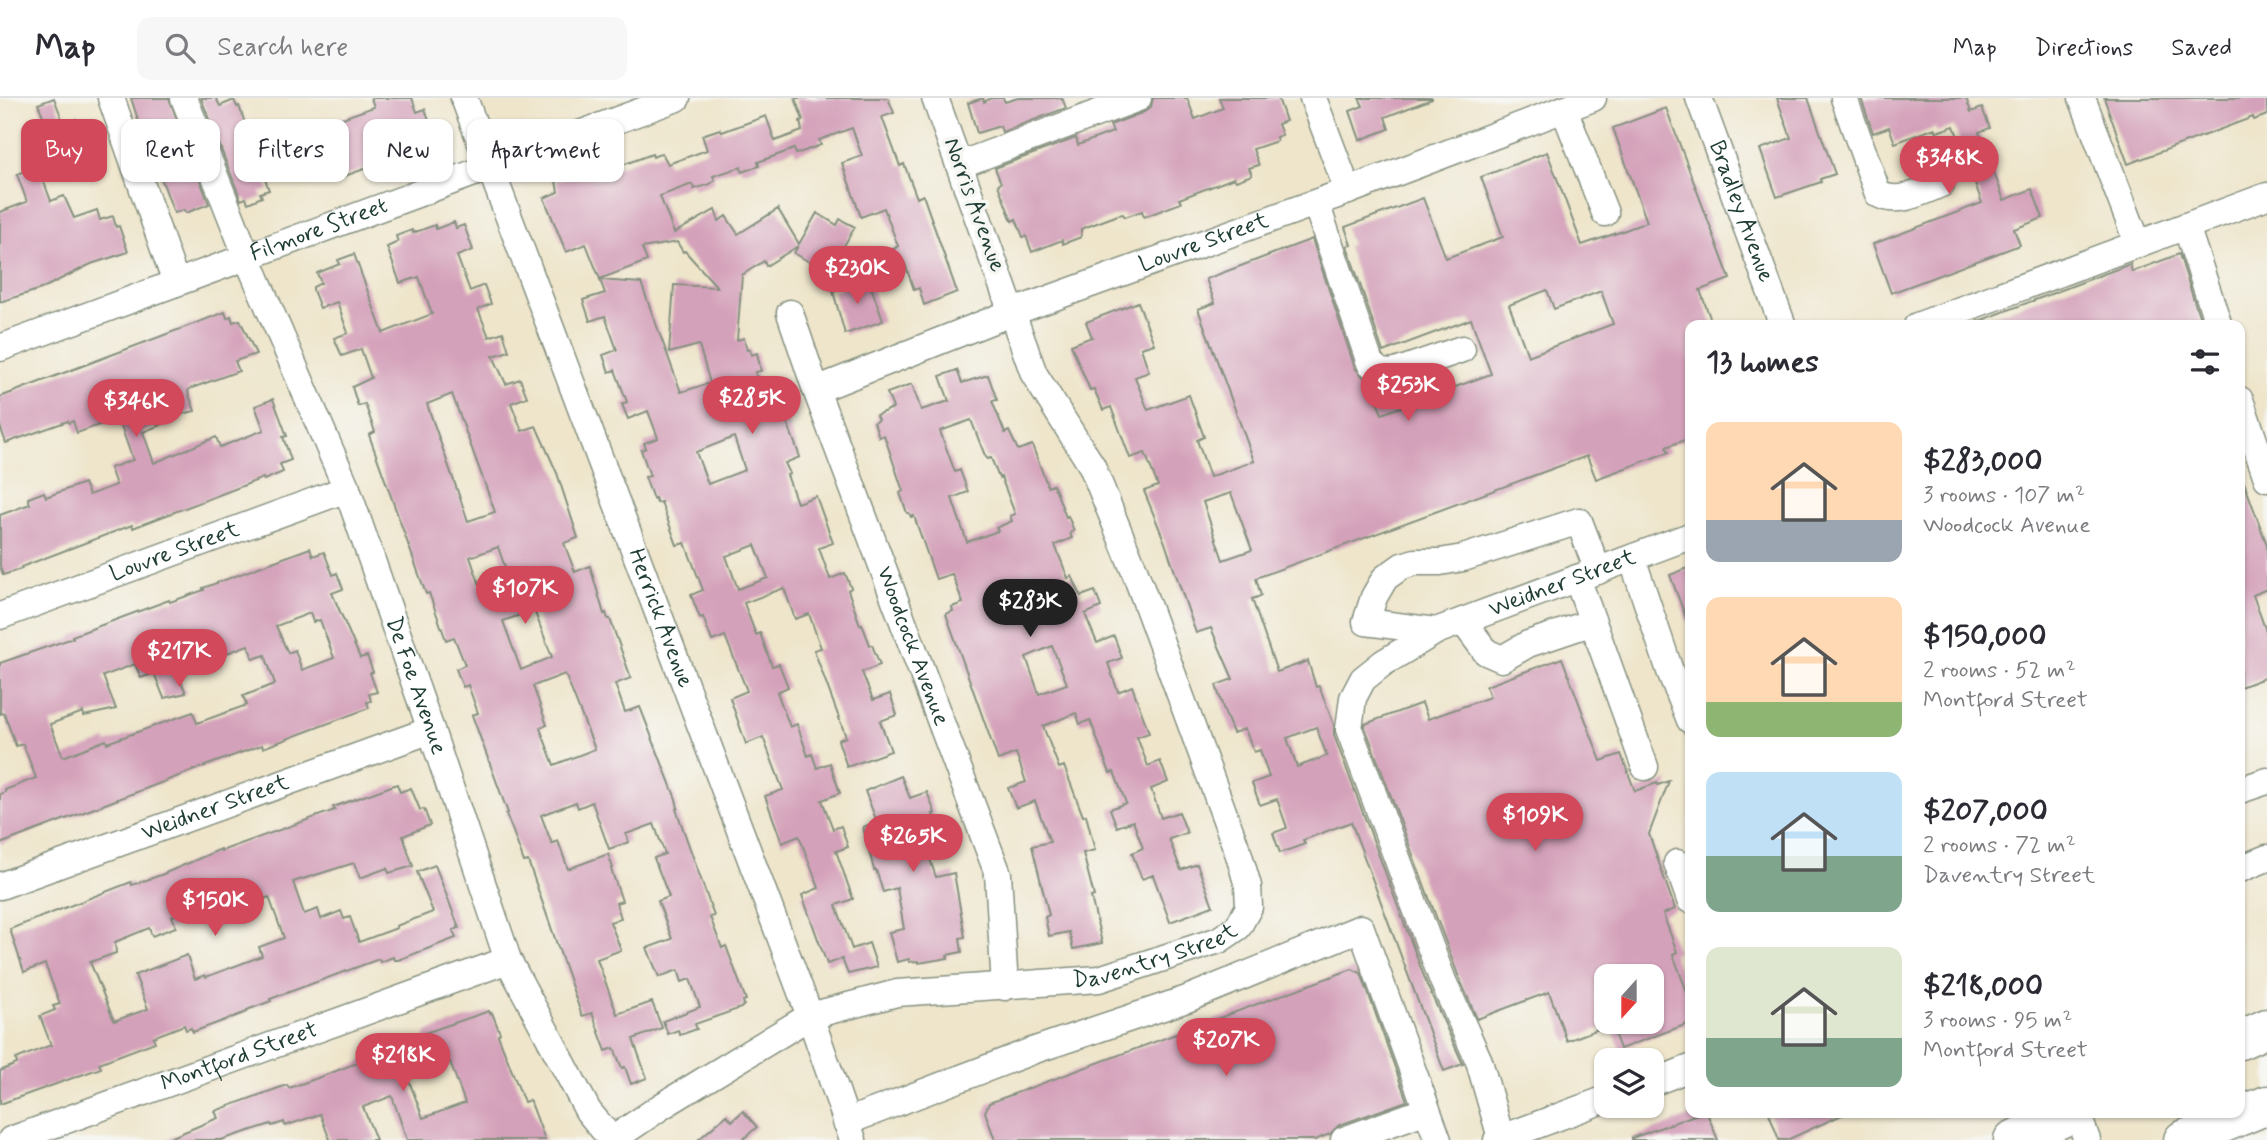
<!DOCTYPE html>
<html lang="en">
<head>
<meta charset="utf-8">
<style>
  body { margin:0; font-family:Mynerve,sans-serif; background:#f7f7f7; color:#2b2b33; height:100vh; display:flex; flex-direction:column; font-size:26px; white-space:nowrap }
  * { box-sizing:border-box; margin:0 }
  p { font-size:23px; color:#7c7c81 }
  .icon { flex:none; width:38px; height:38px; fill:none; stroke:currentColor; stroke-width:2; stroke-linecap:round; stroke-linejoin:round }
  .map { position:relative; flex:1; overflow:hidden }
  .panel { position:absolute; left:1685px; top:222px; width:560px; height:798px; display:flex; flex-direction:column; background:#fff; border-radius:14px; box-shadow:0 2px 5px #0004 }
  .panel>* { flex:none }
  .guide { position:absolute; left:21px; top:21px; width:665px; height:63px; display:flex; gap:14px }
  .needle { width:46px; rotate:201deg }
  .fabs { position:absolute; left:1594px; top:866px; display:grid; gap:14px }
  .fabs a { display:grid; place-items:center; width:70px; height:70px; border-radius:14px; background:#fff; box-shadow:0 2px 5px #0004; font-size:35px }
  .price { position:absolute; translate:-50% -60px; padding:0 16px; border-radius:24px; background:#d1495b; color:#fff; font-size:23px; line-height:46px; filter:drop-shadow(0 2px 4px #0008) }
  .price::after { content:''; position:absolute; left:50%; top:42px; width:21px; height:16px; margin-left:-10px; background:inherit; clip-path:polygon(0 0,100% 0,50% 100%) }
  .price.active { background:#222; color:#fff }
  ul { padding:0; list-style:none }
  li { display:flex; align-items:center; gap:21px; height:175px; padding:0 21px }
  li span { display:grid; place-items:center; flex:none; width:196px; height:140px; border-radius:14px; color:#555 }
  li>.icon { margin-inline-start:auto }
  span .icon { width:84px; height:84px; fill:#fffc; stroke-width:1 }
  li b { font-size:30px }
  h2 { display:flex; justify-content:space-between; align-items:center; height:84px; padding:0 21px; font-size:30px }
  .pill { padding:0 24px; border-radius:14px; background:#fff; box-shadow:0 2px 5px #0004; font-size:24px; line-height:63px }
  .pill.active { background:#d1495b; color:#fff }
  header { display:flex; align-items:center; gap:42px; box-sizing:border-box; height:98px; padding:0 35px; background:#fff; border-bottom:2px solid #e1e1e2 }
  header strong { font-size:33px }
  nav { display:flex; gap:38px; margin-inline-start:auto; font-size:24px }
  .search { width:490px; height:63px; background:#f7f7f7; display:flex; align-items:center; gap:18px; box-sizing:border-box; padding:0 24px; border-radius:14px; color:#7c7c81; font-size:26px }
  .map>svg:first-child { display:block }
  .building { fill:#d4a1ba; fill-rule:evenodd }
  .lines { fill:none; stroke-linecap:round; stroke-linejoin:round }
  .minor-casing { stroke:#869180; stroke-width:29 }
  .highway-casing { stroke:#869180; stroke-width:41 }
  .minor { stroke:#fff; stroke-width:26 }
  .highway { stroke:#fff; stroke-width:38 }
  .labels { text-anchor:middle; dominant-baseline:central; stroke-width:7; stroke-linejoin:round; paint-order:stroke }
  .street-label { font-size:23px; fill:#1f3d34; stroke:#f6f6f2 }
</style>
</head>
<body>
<header>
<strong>Map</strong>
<div class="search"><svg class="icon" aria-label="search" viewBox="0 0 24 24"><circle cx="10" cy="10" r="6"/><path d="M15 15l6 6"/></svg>Search here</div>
<nav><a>Map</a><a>Directions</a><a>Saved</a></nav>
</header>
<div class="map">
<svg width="2267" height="1042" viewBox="0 0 2267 1042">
  <rect width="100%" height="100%" fill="#f6f6f2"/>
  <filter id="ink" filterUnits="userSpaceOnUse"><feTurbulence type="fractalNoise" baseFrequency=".0143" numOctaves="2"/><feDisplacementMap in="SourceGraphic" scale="14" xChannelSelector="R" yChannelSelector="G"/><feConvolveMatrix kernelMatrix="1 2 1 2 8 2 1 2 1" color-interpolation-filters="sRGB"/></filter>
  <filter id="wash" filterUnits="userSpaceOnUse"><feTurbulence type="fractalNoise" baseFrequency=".00686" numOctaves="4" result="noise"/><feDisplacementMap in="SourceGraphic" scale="28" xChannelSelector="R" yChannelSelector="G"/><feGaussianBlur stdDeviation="1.57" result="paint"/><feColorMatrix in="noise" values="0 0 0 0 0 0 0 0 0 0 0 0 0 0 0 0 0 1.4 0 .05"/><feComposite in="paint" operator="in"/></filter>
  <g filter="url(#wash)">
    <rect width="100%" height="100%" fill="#eee5cb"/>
    <g id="blocks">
      <g class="building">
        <polygon points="54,0 64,26 76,21 86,48 60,58 38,6"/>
        <polygon points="131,0 169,0 209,106 186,115 184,112 174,115 153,58 150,59"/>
        <polygon points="201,0 216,0 220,8 234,2 237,9 239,8 269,92 260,95 262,99 248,105 246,100 241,102"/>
        <polygon points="371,0 412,0 417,14 425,11 436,44 428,47 429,48 342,79 336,61 338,60 325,26 374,9"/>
        <path d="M795,0H888L894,15L882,19L900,68L904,66L917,100L923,97L957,194L924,207L919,190L914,192L905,166L874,185L866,169L898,148L884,110L861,119L842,65L862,58L852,30L819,42L821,47L796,56L794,51L758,64L759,68L742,74L741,69L713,78L715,82L710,86L694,91L692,86L660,98L674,135L715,112L719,123L726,118L738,136L778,111L799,146L817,115L837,127L840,121L855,129L828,175L794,155L798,148L766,168L764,163L742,177L737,242L744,240L747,252L750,251L751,257L757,255L761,273L755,274L767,307L781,302L788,320L786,321L800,359L785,365L790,376L787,377L797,405L816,398L833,445L819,450L830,481L845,475L851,490L848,492L860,527L862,526L870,547H872L880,567L862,574L873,602L890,596L897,617L880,623L891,653L847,669L838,642L846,639L814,552L821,550L809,516L795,521L784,490L744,505L756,537L760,535L772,568L779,566L788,589L777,594L790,629L797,626L808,658L812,656L817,670L830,665L840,695L822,702L833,731L841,728L848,749L836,753L853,801L836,807L852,851L869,845L877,869L848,876L842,861L827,866L802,797L819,790L799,738L782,745L765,698L783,692L763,639L746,646L730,600L747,593L725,538L712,543L703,519L700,520L691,497L703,492L685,445L677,447L661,404L657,405L655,400L653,401L645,379L650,378L641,352L646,350L644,345L658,340L648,313L628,321L622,306L627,304L615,272L609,274L603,257L617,252L605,218L590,223L583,202L605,195L600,182L641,185L681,294L710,285L699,247L669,255L674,187L717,189L685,153L683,154L677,144L642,150L647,163L600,181L586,146L566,154L544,100L558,94L556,83L597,68V70L607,66L609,72L652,56L653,59L662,55L668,66L707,52L702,37L720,31L722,34L766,18L775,43L802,33L800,23L803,22ZM734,339L745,372L708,386L696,354ZM755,447L768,480L738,491L726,458Z"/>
        <polygon points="983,0 984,4 991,0 1003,0 1005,4 1018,0 1062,0 1066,10 1002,34 1000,28 977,35 968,5"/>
        <polygon points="1153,0 1187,0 1195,21 1223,10 1219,0 1278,0 1286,23 1278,26 1282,37 1276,39 1277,43 1253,51 1259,67 1249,70 1252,77 1236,83 1234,80 1179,101 1181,105 1144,119 1142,113 1125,119 1123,116 1118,117 1081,131 1081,139 1063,146 1062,142 1032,154 1026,138 1023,139 1016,121 1012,123 998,87 1001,85 995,70 1076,40 1078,47 1113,34 1110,27 1144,14 1151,9"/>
        <polygon points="1359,0 1432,0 1432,1 1385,19 1389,31 1360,42 1350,13 1363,8"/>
        <polygon points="1777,0 1808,0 1835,76 1820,81 1821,84 1777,99 1760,51 1791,40"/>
        <polygon points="1861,0 1966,0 1971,14 1982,10 1990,30 1979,34 2004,102 2032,91 2043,120 2014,131 2020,147 1891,195 1873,146 1982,105 1954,28 1937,34 1935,30 1895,45 1889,29 1873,35"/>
        <polygon points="2104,0 2267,0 2267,17 2254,22 2253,19 2128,66"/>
        <path d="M1666,10L1730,181L1700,192L1713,228H1690V340L1666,349L1669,354L1596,381L1587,358L1256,480L1261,498L1252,501L1277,574L1308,563L1316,589L1319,588L1334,627V637L1428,889L1463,966L1444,973L1351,724L1303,742L1305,746L1280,755L1273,735L1287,730L1277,701L1260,707L1252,685L1269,679L1260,652L1254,654L1245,631L1233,635L1224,613L1216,587L1233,581L1211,530L1196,535L1164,442L1144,393L1158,388L1145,355L1130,360L1111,309L1103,312L1094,291L1090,292L1071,247L1092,239L1086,224L1138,204L1154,246L1141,250L1149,274L1135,279L1148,312L1189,297L1204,339L1197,342L1210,379L1254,363L1198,211L1215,205L1206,181L1312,141L1355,270L1371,287L1382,316L1491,276L1471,221L1383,254L1347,148L1351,147L1345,129L1423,100L1446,160L1503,139L1481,79L1547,54L1582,147L1620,134L1647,124L1613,30ZM1547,192L1554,211L1601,193L1613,226L1528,258L1509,207ZM1231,395L1252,452L1223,462L1203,404ZM1316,629L1327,658L1297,669L1287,640Z"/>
        <polygon points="38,68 51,103 64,98 74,120 97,112 100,122 113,118 116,129 119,128 128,154 91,166 41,191 0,204 0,114 27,104 17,76"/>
        <path d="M454,124L456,130L464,127L473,152L457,158L470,193L484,187L491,206L478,211L489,239L503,234L509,253L493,258L506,286L520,281L527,299L511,305L522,333L536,328L557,375L578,440L564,445L575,474L590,468L604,516L606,515L608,521H610L631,580L615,586L625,614L640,609L676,701L678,710L676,711L714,818L710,819L722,850L726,848L746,902L743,903L744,907L741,910L695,926L697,931L680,937L678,932L668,936L663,923L700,909L690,881L682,884L678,872L659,879L647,850L672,841L658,803L669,799L654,760L665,756L654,726L626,736L629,744L609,751L592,704L578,710L576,704L541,717L552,746L558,743L568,771L608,756L613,770L611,771L622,803L616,805L621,820L610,824L621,852L597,861L617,916L652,904L662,930L633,941L647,980L631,986L625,969L622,970L614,950L606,953L592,915L582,918L528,763L524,764L512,731L506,716L508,715L472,617L478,615L468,587L463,589L456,571L465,567L454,539L446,542L429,495L426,496L369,337L375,334L365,306L358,308L352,289L371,280L361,251L342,258L334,240L348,235L337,204L320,210L313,192V189L321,185L317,175L340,166L338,162L354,156L383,235L432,216L419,179L400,185L387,149L398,144L396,138L412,132L413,135L435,127L436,131ZM452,296L495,414L468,423L427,306ZM498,449L508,478L480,488L470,459ZM534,512L552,559L521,572L503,523ZM565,576L595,651L554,667L540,630L547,627L533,588Z"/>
        <polygon points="2179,156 2201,224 2192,228 1966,228 2130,166 2132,174"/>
        <polygon points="868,180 883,223 845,236 833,193"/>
        <polygon points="225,214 227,220 231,218 233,224 240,222 256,256 235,263 239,273 189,291 188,294 195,313 168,319 170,323 143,334 154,365 216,339 220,349 264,332 255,308 273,301 287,338 283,339 291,362 280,366 283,374 264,382 263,380 133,430 132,427 21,469 22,471 3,477 0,468 0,417 30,406 28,400 44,394 46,399 84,385 89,397 116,387 110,370 133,362 118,320 77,335 73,323 69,325 68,323 6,345 0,328 0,299"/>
        <path d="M957,272L962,285L988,277L997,302L992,303L1005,335L1009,333L1018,352L1032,347L1048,389L1053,387L1056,393L1066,419L1068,418L1074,433L1070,435L1072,440L1055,447L1068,480L1072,478L1081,498L1095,493L1101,509L1085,516L1097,545L1114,538L1122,560L1108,565L1118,594L1132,588L1149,635L1137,639L1148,668L1160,663L1168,684L1151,691L1161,720L1179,714L1187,735L1169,741L1181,772L1197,766L1213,808L1170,824L1153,777L1142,781L1132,755L1143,750L1133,723L1117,729L1110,711L1126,705L1114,674L1110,675L1090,622L1080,626L1076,615L1043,628L1059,670L1064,668L1083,718L1086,717L1095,752L1083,755L1094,798L1091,799L1102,845L1073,851L1069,834L1049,838L1045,819L1049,817L1032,748L1050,744L1035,703L1016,710L1008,690L1026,684L1016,655L998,662L946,516L953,513L952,509L963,505L952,476L936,481L914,418L911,419L909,415H907L900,395L903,393L884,337L879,339L874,324L878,322L876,317L893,310L887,295L912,286L921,312L949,303L940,278ZM971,322L984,355L987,361L991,360L999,380L1001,379L1015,416L1010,418L1012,423L996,430L998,433L967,444L952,400L968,394L960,372L955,374L940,333ZM1052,548L1067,586L1039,596L1026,559Z"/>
        <polygon points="2240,379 2242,379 2267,447 2267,491 2253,497 2267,536 2267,579 2240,589"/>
        <path d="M310,450L313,458L324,454L333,477L337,475L343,491L332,495L360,560L367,558L373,574L370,575L377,594L369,596L371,603L367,604L369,610L263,650L262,647L205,668L0,746V696L5,694V692L36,680L23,646L16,648L4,615L0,616V565L73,540L72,538L169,502L170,504L204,492L203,490ZM310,515L313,524L320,522L334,560L302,572L295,552L288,555L276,528ZM248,547L253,561L265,557L275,586L243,598L247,607L197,625L193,614L107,645L106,642L63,659L50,626L83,614L84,618L116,611L103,578L135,566L141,580L154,575L164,600L186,595L177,574Z"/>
        <polygon points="1690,469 1690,528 1689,528 1670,477"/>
        <polygon points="1562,560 1601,663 1621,656 1635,693 1657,685 1658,687 1669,683 1649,736 1675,811 1663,816 1677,854 1673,856 1690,903 1690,925 1620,951 1610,924 1652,924 1652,878 1606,878 1606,928 1567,943 1549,894 1477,921 1458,877 1365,629 1365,626 1422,605 1428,621 1490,599 1486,588"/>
        <polygon points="901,678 910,700 927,694 935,715 933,716 942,740 925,747 936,779 954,775 965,839 960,840 962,854 947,857 948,860 919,865 918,863 909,864 909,861 897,864 889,834 904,831 897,790 883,794 876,772 874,772 863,729 877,724 865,693"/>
        <path d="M397,686L400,694L411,690L420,712L424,711L430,727L403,738L413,768L389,775L387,770L360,780L354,765L293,784L304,816L318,811L321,821L341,813L344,821L350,819L359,844L397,830L396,828L433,814L417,774L435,767L459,830L453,832L456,840L398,862H394L393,859L380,864L379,861L270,901L271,903L247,912V914L193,934L191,930L186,932L184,927L153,939L155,944L99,965L101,970L0,1006V973L17,966L16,961L51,947L40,918L55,912L53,908L60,906L45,866L24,874L10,831L131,784L132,787L161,777L221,751V753L335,712L333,709ZM269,799L284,840L259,849L262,858L206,879L205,877L195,881L187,857L135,877L148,911L114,923L90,864L116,855L115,844L149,830L152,838L176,829L172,818L210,804L215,819Z"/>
        <polygon points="1352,871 1361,875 1407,1003 1339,1027 1330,1036 1315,1042 995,1042 985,1014 989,1005"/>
        <path d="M489,913L490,916L492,915L500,935L498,937L524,1004L530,1002L545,1042H407L392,998L363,1009L376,1042H330L320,1016L285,1028L284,1024L272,1028L271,1026L221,1042H165L218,1020L215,1013L287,987L289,990L315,981L373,959L372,955L396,946L397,950L426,939L425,935ZM450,964L465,1005L423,1020L408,980Z"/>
        <polygon points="743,1013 757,1029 742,1042 698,1042 727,1017 732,1023"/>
        <polygon points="1700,1015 1707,1015 1718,1042 1632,1042 1632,1040"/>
        <polygon points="1769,1015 1846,1015 1787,1042 1779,1042"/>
      </g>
    </g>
  </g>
  <g filter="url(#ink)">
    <use href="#blocks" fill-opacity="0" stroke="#869180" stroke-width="2"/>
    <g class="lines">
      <g class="minor-casing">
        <g id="minor">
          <polyline points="111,0 176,185"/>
          <path id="s1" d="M184,0L247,159L347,391L431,632L508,862L588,1013L612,1042"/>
          <path id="s2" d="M464,0L810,918L853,1042"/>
          <polyline points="1313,0 1348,93"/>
          <path id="s3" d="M1699,0L1783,228"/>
          <path d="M1844,0L1878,96C1898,107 1922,94 1941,86L1944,74L1941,55"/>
          <polyline points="2082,0 2138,146"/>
          <polyline points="1564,11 1605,115"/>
          <polyline points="959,67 1138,0"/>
          <polyline points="1316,105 1370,265 1380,274 1393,275 1462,251"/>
          <polyline points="2186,128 2219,228"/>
          <path id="s4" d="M790,215L816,292L998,776L1005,889"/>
          <polyline points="1917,228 2267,98"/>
          <path id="s5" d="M0,250L677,0"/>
          <path id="s6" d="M816,292L1013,214L1348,93L1593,0"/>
          <polyline points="2240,302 2267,380"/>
          <polyline points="1632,460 1670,573 1690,622"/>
          <polyline points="1577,480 1645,669"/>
          <path id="s7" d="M0,518L347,391"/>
          <polyline points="1463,523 1486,554 1502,561 1528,546 1593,524"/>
          <polyline points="1436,533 1366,524 1374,499 1385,480 1402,468 1415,464 1440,464 1463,460 1579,423 1598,473"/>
          <polyline points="2240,692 2267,683"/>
          <polyline points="1677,765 1690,802"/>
          <polyline points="2240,771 2267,760"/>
          <path id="s8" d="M0,788L431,632"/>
          <polyline points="1652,985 1690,970"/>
          <polyline points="2077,1015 2087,1042"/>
          <polyline points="846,1024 1032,953 1187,901 1361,830 1438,1042"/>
          <path id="s9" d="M1501,1040L1479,963L1443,883L1349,631L1353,600L1363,581L1383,565L1436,533L1690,438"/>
          <path id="s10" d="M11,1042L508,862"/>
          <path id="s11" d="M612,1042L662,1008L810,918L897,895L1099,881L1219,842L1238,829L1249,809L1248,788L1239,757L1135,474L1092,368L1034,276L935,0"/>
          <polyline points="1344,1042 1427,1012"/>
          <polyline points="1497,1042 1606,1001"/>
        </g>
      </g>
      <g class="highway-casing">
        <g id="highway">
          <polyline points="2240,942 2267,930"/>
          <polyline points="2013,1042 2073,1015"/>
          <polyline points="2183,1042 2267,1007"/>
        </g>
      </g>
      <use href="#minor" class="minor"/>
      <use href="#highway" class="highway"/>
    </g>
  </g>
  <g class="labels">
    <g class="street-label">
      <text transform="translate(974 107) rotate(70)">Norris Avenue</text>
      <text stroke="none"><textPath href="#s3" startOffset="121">Bradley Avenue</textPath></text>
      <text stroke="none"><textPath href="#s5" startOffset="340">Filmore Street</textPath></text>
      <text stroke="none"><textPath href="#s6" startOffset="415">Louvre Street</textPath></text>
      <text stroke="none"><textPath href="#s7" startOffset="186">Louvre Street</textPath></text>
      <text stroke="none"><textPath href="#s9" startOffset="712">Weidner Street</textPath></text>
      <text stroke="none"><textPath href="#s2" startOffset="556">Herrick Avenue</textPath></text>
      <text stroke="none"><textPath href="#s4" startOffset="355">Woodcock Avenue</textPath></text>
      <text stroke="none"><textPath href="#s1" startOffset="632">De Foe Avenue</textPath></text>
      <text stroke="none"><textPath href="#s8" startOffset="229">Weidner Street</textPath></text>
      <text stroke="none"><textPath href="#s11" startOffset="586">Daventry Street</textPath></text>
      <text stroke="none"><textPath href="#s10" startOffset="243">Montford Street</textPath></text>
    </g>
  </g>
</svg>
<div class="fabs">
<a><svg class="needle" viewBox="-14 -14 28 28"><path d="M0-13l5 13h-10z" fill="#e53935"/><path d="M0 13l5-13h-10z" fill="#7c7c81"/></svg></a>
<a><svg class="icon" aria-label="layers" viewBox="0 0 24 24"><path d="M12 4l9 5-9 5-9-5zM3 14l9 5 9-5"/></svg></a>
</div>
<b class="price" style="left:1949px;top:98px">$348K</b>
<b class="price" style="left:857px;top:208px">$230K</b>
<b class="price" style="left:1408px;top:325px">$253K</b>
<b class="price" style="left:752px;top:338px">$285K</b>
<b class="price" style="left:136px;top:341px">$346K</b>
<b class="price" style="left:525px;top:528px">$107K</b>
<b class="price active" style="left:1030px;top:541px">$283K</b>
<b class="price" style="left:179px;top:591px">$217K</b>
<b class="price" style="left:1535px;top:755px">$109K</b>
<b class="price" style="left:913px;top:776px">$265K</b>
<b class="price" style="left:215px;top:840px">$150K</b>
<b class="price" style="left:1226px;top:980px">$207K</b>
<b class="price" style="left:403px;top:995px">$218K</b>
<div class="guide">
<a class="pill active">Buy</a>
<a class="pill">Rent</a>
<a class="pill">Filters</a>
<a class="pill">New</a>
<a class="pill">Apartment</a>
</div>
<section class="panel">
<h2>13 homes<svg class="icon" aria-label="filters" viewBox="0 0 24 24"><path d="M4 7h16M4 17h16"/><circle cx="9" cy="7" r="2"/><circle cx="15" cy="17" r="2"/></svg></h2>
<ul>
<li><span style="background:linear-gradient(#ffd9b3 70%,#9aa5b1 0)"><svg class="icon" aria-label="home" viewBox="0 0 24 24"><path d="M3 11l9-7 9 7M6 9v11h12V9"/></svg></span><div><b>$283,000</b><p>3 rooms · 107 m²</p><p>Woodcock Avenue</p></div></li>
<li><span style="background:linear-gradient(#ffd9b3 75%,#8fb573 0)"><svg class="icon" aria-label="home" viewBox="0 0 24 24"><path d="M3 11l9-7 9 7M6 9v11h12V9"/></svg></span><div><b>$150,000</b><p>2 rooms · 52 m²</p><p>Montford Street</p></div></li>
<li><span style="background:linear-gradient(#bfe0f5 60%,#7fa58c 0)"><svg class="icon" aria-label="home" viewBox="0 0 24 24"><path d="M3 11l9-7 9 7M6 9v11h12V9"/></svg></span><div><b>$207,000</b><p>2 rooms · 72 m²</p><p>Daventry Street</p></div></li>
<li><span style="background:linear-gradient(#dfe7d0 65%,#7fa58c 0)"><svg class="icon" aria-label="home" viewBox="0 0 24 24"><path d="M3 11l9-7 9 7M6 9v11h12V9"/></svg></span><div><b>$218,000</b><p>3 rooms · 95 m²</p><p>Montford Street</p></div></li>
</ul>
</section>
</div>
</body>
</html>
